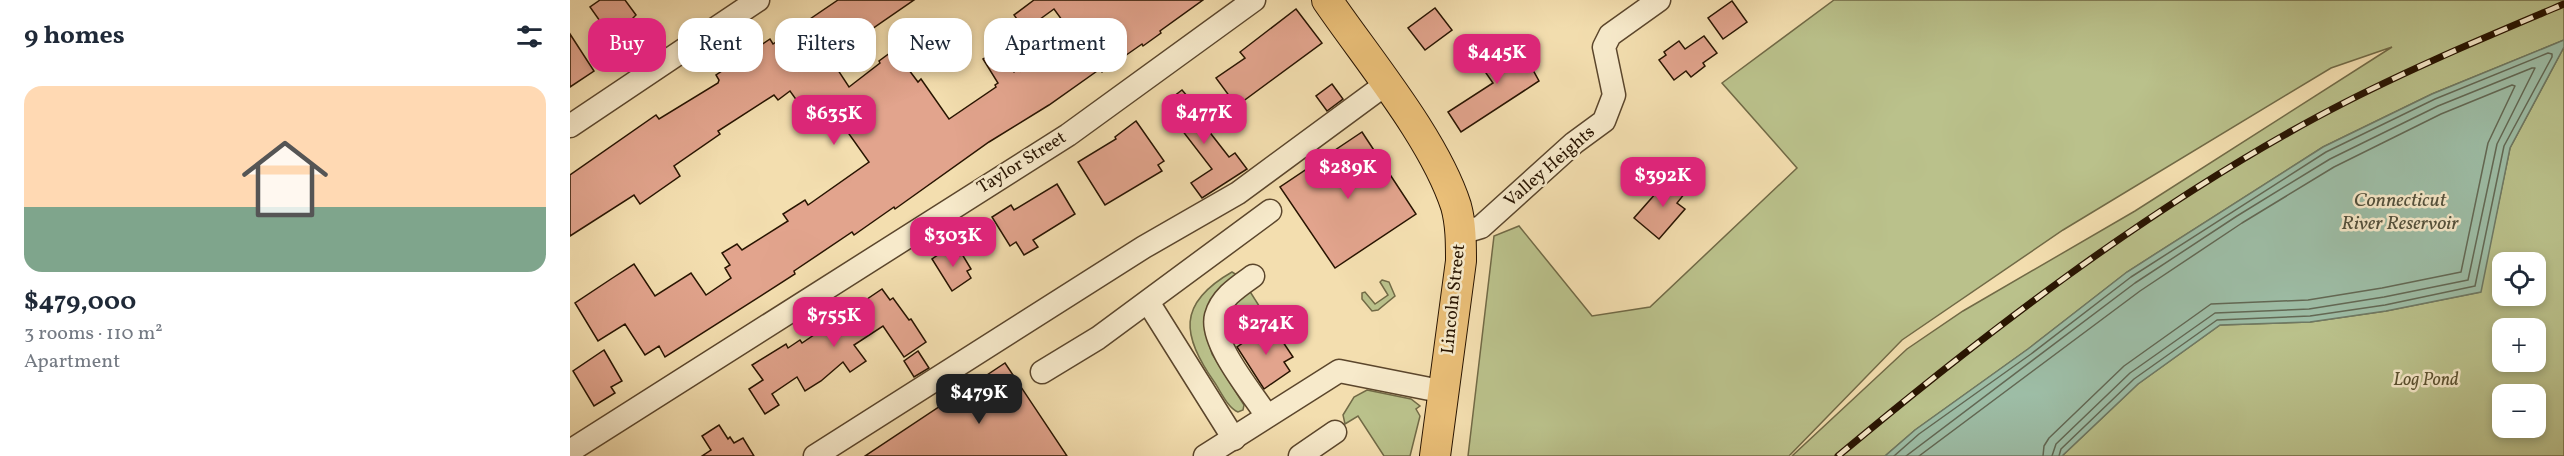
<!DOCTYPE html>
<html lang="en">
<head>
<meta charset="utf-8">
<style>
  body { margin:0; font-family:Vollkorn,serif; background:#f2f2f3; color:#1f2937; height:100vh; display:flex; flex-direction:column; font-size:22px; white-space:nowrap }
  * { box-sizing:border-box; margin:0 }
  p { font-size:20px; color:#747a83 }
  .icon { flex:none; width:33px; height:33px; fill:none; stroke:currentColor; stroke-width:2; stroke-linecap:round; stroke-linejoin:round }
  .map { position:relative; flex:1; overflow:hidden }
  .sheet { display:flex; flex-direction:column; background:#fff; width:570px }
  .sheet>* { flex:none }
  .top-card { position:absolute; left:18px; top:18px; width:570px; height:54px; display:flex; gap:12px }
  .buttons { position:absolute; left:1922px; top:252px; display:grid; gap:12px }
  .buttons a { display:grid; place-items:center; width:54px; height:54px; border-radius:12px; background:#fff; box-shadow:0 3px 9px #0003; font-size:30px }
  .price { position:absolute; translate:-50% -51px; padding:0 14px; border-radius:12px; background:#db2777; color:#fff; font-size:20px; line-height:39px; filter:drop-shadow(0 2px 3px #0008) }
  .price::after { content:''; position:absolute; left:50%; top:36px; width:18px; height:14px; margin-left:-9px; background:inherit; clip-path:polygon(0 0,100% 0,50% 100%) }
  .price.current { background:#222; color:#fff }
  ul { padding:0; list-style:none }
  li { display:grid; align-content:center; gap:12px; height:318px; padding:0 24px }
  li+li { border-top:2px solid #e0e1e3 }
  li span { display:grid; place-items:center; height:186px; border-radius:18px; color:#555 }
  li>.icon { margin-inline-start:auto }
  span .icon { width:108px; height:108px; fill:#fffc; stroke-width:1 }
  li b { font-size:26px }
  h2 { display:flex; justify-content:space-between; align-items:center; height:72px; padding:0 24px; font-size:26px }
  .pill { padding:0 21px; border-radius:18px; background:#fff; box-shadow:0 3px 9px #0003; font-size:21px; line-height:54px }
  .pill.current { background:#db2777; color:#fff }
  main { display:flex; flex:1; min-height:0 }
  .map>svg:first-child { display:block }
  .green { fill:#bac18b; stroke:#716a46; stroke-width:1.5; fill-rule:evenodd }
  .water { fill:#9dbda6; stroke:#6e7964; stroke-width:1.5 }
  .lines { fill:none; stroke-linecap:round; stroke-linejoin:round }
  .shore { stroke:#626854; stroke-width:1.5 }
  .building { fill:#e2a48d; stroke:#281401; stroke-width:1.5 }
  .minor-casing { stroke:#5b462c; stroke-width:25 }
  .major-casing { stroke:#281401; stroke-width:32 }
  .minor { stroke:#f7eacb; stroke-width:22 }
  .major { stroke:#eabf78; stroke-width:30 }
  .rail-casing { stroke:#281401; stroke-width:7 }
  .rail { stroke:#f7eacb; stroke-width:4.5; stroke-dasharray:14; stroke-linecap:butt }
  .labels { text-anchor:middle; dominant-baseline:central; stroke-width:5; stroke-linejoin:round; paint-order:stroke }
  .street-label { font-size:18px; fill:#281401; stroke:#f7eacb }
  .park-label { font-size:18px; font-style:italic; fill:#5b5131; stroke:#f7eacb }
  .water-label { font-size:20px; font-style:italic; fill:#514f3b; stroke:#f7eacb }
</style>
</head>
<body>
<main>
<section class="sheet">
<h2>9 homes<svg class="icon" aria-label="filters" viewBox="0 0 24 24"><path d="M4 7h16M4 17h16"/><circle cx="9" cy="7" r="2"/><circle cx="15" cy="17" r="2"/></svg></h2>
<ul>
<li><span style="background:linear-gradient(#ffd9b3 65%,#7fa58c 0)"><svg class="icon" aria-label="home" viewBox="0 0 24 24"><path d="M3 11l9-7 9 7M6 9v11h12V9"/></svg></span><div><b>$479,000</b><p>3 rooms · 110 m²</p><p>Apartment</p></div></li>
</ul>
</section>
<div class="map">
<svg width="1994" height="456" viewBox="0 0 1994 456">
  <rect width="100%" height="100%" fill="#f3deaf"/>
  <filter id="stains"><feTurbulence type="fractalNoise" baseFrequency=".00333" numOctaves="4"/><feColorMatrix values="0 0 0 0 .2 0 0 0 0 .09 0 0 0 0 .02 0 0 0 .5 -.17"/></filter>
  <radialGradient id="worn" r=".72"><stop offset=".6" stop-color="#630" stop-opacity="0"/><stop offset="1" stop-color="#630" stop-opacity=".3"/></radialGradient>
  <g class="green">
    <polygon points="1264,0 1994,0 1994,40 1862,94 1753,147 1557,272 1458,349 1345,430 1315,456 1222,456 1337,349 1393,311 1565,211 1822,47 1761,68 1493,230 1332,340 1219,456 898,456 924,236 949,226 1022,316 1080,307 1227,168 1152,83"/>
    <path d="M1994,47V456H1492L1568,384L1650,325L1740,322L1816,311L1910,292L1940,148ZM1932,262H1965V296H1932ZM1932,328H1965V362H1932ZM1932,394H1965V428H1932Z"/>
    <path d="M662,272L667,275L637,337L642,354L674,405L673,410L668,412C658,408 651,392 645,383C612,336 606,304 662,272Z"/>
    <polygon points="812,280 819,282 825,296 808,310 802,311 792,299 792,293 795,292 805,304 818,295 810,282"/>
    <path d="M679,290L698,320L659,347C648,317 658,310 679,290Z"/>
    <polygon points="797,390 841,399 850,406 846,409 850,416 840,456 814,456 788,416 775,424 773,415 784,397"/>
  </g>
  <polygon class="water" points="1994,40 1994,47 1940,148 1911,292 1816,311 1740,322 1650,325 1568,384 1492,456 1315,456 1345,430 1458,349 1557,272 1753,147 1862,94"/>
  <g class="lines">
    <g class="shore">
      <polyline points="1324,456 1349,434 1461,354 1561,277 1756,152 1865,99 1978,53 1982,54 1982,57 1934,146 1905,286 1815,305 1740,316 1647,320 1564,379 1491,449 1489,456"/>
      <polyline points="1336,456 1565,283 1667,216 1760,159 1868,106 1962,68 1965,68 1927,144 1898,280 1814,297 1739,309 1645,313 1560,373 1486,444 1482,456"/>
      <polyline points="1349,456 1570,291 1672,223 1764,167 1871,114 1942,85 1945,86 1918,143 1891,272 1812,288 1738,300 1641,304 1554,366 1479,438 1474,446 1473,456"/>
    </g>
  </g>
  <g class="building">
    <polygon points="30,0 55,0 66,15 61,20 74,38 56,51 51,46 49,48 20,7"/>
    <polygon points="268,0 344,0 260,58 279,87 310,63 309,61 324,50 348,82 351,79 379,119 426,87 425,85 428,83 413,59 431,48 444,72 450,68 451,71 503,35 484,9 455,30 444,15 464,0 633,0 590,31 591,33 573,46 572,44 532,72 530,69 479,105 419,142 325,209 324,207 284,235 282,232 224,271 225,274 95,357 89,346 75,355 55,324 28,341 5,303 41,279 64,264 85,296 121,273 136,295 161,278 155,268 160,265 152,253 167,244 172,250 218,221 213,214 235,200 238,205 299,162 267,117 248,130 220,91 208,100 204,95 148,131 150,134 104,166 110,176 70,204 64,195 0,236 0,175 86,115 89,119 148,83 149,80 146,75 200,39 203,44"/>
    <polygon points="1162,1 1177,22 1153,39 1138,18"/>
    <polygon points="865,8 882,30 855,50 838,28"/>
    <polygon points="726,9 752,43 672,102 668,97 663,101 646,78 675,58 670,52"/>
    <polygon points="0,34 24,71 0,87"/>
    <polygon points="1134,36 1147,53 1133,63 1135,66 1121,77 1116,71 1104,80 1089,60 1096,55 1094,52 1109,41 1115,49"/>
    <polygon points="946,39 969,81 891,132 878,112 923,83 909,63"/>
    <polygon points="762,84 773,99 757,111 746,96"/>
    <polygon points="612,90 643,126 638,130 659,157 665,153 677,169 632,198 621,183 642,169 598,112 601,110 595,103"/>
    <polygon points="566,121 594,161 588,165 592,171 535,205 508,162 546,139 545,137"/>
    <polygon points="792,132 846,214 765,268 710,187"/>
    <polygon points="1102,175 1119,188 1107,203 1115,209 1089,239 1064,218"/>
    <polygon points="487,184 505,214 463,240 468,247 454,255 446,242 440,246 422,217 441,205 444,210"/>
    <polygon points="381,246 388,257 392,254 401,269 397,271 401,278 382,291 362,259"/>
    <polygon points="312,289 320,300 323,298 339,320 341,319 356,342 334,357 313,326 284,345 296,361 280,372 273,362 251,381 235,391 227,377 202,394 209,405 195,414 179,389 193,380 182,365 216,344 218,348 230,340 232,343"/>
    <polygon points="701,324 723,357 714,362 720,371 694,389 667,347"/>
    <polygon points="34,350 52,381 41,387 45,393 24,406 3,371"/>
    <polygon points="348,351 359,368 344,377 334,361"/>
    <polygon points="435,363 497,456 295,456"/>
    <polygon points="149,425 158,439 160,437 164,443 173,438 184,456 132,456 141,450 132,436"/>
  </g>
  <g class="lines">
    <g class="minor-casing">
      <g id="minor">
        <polyline points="0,126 188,0"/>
        <polyline points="891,233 911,227 1004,143 1034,121 1044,95 1034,47 1040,35 1089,0"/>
        <path d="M683,276C669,286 651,297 646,316C639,342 683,394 697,416"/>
        <polyline points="578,302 664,439"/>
        <polyline points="472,372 528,338 700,211"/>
        <polyline points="0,451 498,135 684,0"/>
        <polyline points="245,456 574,247 668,193 816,84"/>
        <polyline points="635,456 769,371 875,392"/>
        <polyline points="730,456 765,432"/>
      </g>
    </g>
    <g class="major-casing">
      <path id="major" d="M757,0C798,60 864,138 886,206C891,224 891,243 891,261L865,456"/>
    </g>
    <use href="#minor" class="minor"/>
    <use href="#major" class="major"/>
    <g class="rail-casing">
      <path id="rail" d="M1268,456C1415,333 1578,208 1747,117C1827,74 1911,39 1994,4"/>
    </g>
    <use href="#rail" class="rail"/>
  </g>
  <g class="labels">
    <g class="street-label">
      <text transform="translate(452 163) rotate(-32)">Taylor Street</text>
      <text transform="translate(980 167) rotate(-41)">Valley Heights</text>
      <text transform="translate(884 299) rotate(-84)">Lincoln Street</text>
    </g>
    <g class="park-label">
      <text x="1856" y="380">Log Pond</text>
    </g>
    <g class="water-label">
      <text x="1830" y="201">Connecticut<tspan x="1830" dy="23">River Reservoir</tspan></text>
    </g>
  </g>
  <rect width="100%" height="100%" filter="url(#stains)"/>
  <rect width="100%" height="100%" fill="url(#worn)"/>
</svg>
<div class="buttons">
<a><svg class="icon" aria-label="locate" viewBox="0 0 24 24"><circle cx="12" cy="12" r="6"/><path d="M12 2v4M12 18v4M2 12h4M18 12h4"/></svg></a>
<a>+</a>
<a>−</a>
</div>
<b class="price" style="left:927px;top:85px">$445K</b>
<b class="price" style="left:634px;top:145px">$477K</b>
<b class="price" style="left:264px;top:146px">$635K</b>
<b class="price" style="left:778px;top:200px">$289K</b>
<b class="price" style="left:1093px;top:208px">$392K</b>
<b class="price" style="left:383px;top:268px">$303K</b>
<b class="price" style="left:264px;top:348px">$755K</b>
<b class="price" style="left:696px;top:356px">$274K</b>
<b class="price current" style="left:409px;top:425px">$479K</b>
<div class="top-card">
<a class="pill current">Buy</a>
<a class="pill">Rent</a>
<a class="pill">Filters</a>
<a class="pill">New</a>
<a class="pill">Apartment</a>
</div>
</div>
</main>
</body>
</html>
